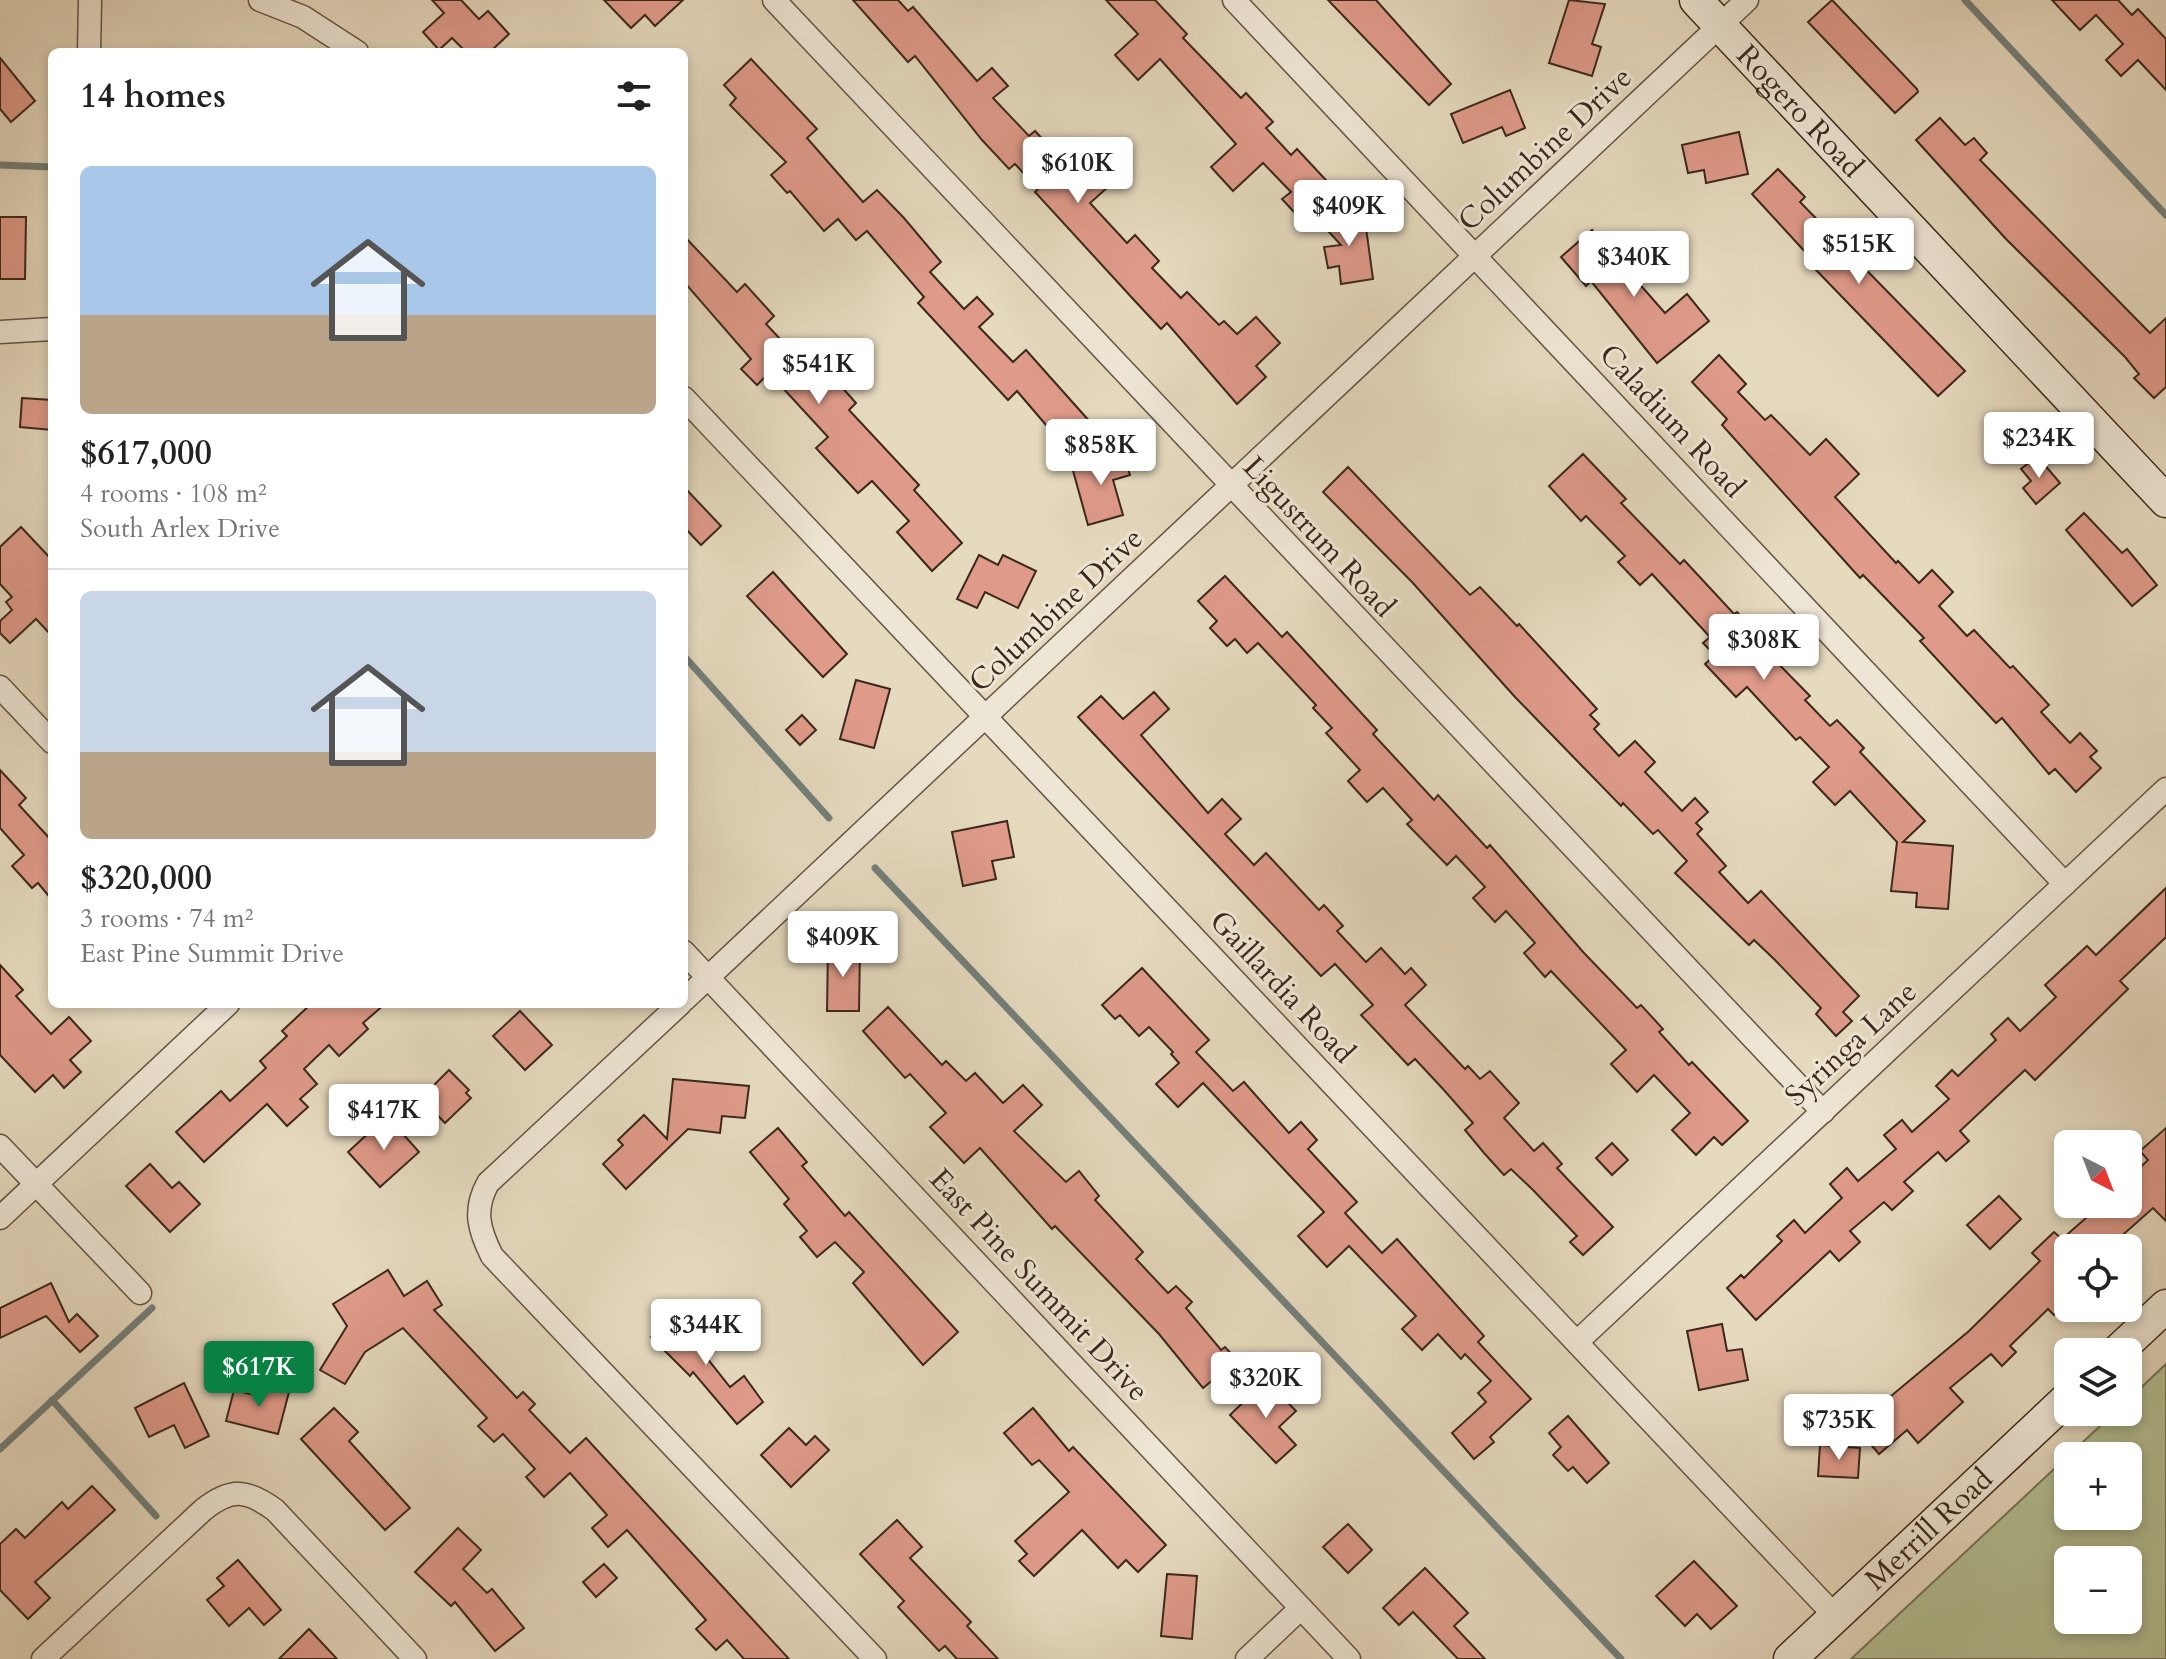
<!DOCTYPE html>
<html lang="en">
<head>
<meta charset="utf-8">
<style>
  body { margin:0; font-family:Cardo,serif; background:#f6f6f6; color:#222; height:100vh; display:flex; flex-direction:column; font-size:30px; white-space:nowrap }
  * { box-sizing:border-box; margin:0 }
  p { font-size:26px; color:#767676 }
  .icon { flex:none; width:44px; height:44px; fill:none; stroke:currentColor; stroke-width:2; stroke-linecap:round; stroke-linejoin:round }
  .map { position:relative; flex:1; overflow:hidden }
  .drawer { position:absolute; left:48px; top:48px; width:640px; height:960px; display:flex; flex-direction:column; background:#fff; border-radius:12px; box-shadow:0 4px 12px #0003 }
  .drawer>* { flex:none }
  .needle { width:52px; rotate:138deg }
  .fabs { position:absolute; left:2054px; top:1130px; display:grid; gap:16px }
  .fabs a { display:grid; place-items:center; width:88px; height:88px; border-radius:12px; background:#fff; box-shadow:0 4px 12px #0003; font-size:40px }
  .price { position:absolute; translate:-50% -68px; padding:0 18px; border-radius:8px; background:#fff; color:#222; font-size:26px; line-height:52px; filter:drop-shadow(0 2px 4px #0008) }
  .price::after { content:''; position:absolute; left:50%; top:48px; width:24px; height:18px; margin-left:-12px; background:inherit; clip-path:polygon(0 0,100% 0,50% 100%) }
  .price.on { background:#0b8043; color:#fff }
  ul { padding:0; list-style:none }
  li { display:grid; align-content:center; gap:16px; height:424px; padding:0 32px }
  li+li { border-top:2px solid #e0e0e0 }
  li span { display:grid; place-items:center; height:248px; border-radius:12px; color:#555 }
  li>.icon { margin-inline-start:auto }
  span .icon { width:144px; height:144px; fill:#fffc; stroke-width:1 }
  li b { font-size:34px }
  h2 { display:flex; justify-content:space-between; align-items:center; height:96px; padding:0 32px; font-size:34px }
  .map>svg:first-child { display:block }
  .green { fill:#b3bf93; stroke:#777457; stroke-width:2; fill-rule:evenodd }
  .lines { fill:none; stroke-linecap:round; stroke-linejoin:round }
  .stream { stroke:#737f7a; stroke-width:7 }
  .building { fill:#df9a89; stroke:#3b281b; stroke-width:2 }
  .street-casing { stroke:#665444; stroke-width:25 }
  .secondary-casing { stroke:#3b281b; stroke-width:35 }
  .street { stroke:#eee6d5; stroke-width:22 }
  .secondary { stroke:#eee6d5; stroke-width:32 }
  .labels { text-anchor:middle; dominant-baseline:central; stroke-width:6; stroke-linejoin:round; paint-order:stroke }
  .street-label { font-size:30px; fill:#3b281b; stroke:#eee6d5 }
</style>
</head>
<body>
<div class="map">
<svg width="2166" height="1659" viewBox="0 0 2166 1659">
  <rect width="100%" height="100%" fill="#e5d9be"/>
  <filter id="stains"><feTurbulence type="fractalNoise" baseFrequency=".0025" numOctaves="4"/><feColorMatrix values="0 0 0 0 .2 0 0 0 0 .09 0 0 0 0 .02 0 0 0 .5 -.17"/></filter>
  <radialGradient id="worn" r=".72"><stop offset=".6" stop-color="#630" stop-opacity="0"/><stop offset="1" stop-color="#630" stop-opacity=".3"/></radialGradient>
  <path class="green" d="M2166,1364V1659H1851L2115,1412H2128V1400ZM2068,1456H2128V1516H2068ZM2068,1560H2128V1620H2068Z"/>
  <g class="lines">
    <g class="stream">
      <polyline points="1965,0 2166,215"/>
      <polyline points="0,165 52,167"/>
      <polyline points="684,656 829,818"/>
      <polyline points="875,868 1621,1659"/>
      <polyline points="52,1400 156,1516"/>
      <polyline points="0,1449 152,1308"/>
    </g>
  </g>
  <g class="building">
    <polygon points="432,0 461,0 479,19 488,11 509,34 490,52 466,52 452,38 439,50 423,32 444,13"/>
    <polygon points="604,0 683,0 655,26 645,15 631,28"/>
    <polygon points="853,0 898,0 908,11 913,7 977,81 992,68 1008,86 993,98 1029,136 1035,131 1057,155 1050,161 1076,190 1095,173 1108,187 1090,203 1127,243 1135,235 1159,261 1152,268 1181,298 1187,292 1219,325 1224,321 1237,334 1256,317 1280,343 1256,366 1266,377 1237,404 1167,323 1161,329 1134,300 1035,192 1038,189 1015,164 1009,169 982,140 915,56 908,62"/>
    <polygon points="1106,0 1155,0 1187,34 1183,38 1241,98 1246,93 1273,122 1266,128 1291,155 1297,149 1337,192 1313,215 1303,205 1295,213 1282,199 1291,192 1263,163 1233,191 1211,167 1236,144 1160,59 1138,80 1115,55 1138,34"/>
    <polygon points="1328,0 1376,0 1451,84 1429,105"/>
    <polygon points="1569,0 1605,4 1592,44 1601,47 1592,76 1549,63"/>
    <polygon points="1832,0 1917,89 1918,92 1895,113 1808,22"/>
    <polygon points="2052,0 2118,0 2132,15 2138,9 2166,39 2166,90 2138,60 2121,76 2106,60 2123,44 2096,15 2080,30"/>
    <polygon points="0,58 35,101 11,122 0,109"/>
    <polygon points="751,59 817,129 807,138 863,202 877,190 904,218 941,262 930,272 964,309 977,297 993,314 979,327 1013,362 1026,350 1091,423 1064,446 1017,391 1008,400 918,303 924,297 867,231 856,240 838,219 824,231 790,191 787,193 771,175 786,162 730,105 736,98 724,85"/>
    <polygon points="1510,90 1525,128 1506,136 1502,127 1463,143 1451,114"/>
    <polygon points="1940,118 1965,145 1974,138 1987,153 1980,160 2150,333 2166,318 2166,387 2154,398 2134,378 2139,374 2125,357 2006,239 1916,140"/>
    <polygon points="1739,132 1748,174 1706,183 1704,170 1688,173 1682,145"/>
    <polygon points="1778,169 1805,197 1800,202 1965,371 1938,396 1816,270 1819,267 1752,194"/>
    <polygon points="1364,213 1373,279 1341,284 1339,266 1328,268 1324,247 1341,245 1318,220"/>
    <polygon points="0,217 26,217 25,279 0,279"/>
    <polygon points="1592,230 1665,313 1687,294 1709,321 1657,363 1591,281 1586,286 1561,257"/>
    <polygon points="684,236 737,292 745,284 774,316 766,324 797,357 807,348 856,403 849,410 919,485 914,490 962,543 932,571 897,532 909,521 872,481 858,493 816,448 828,437 769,373 757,385 741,369 751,359 684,282"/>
    <polygon points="1719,355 1746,384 1738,392 1765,420 1771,415 1810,455 1826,439 1859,474 1835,497 1896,563 1898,561 1919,583 1932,570 1953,592 1939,606 1967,636 1974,630 2010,668 2013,666 2049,705 2041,712 2070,743 2080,733 2097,751 2090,757 2101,768 2076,792 2055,769 2049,774 2002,718 1996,723 1920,641 1924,638 1863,575 1860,578 1722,425 1727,419 1692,382"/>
    <polygon points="22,398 52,400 52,430 20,427"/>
    <polygon points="1123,453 1130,475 1113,480 1123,515 1088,525 1072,467"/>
    <polygon points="1583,454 1626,499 1621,503 1680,564 1684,560 1734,614 1737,612 1763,640 1759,644 1810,696 1805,700 1830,726 1837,720 1864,748 1860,752 1925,821 1903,842 1953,846 1948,909 1916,907 1917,893 1891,891 1897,842 1850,791 1835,805 1813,782 1829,767 1800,737 1796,740 1747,687 1736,697 1705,664 1715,655 1703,643 1710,637 1652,574 1640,585 1618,562 1625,556 1586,516 1581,521 1549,486"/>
    <polygon points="2037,456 2060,483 2036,504 2023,488 2031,481 2021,469"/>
    <polygon points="1348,467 1470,595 1480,587 1517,626 1519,624 1597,709 1590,715 1599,724 1594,729 1619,756 1635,741 1655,762 1645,772 1682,811 1695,798 1708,812 1696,823 1702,829 1697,834 1726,866 1719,872 1748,903 1761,891 1859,996 1843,1012 1852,1021 1836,1036 1816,1014 1821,1008 1775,960 1754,940 1749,945 1675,873 1687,861 1658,830 1653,834 1623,803 1621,806 1515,697 1412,582 1323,492"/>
    <polygon points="684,487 721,526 701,545 684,527"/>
    <polygon points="2084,513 2122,553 2127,549 2157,585 2132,606 2066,530"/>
    <polygon points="21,527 52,560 52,636 36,619 10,643 0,633 0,621 12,610 6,602 12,597 0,584 0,547"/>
    <polygon points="979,555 998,565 1003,555 1036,571 1018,608 985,592 977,608 957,599"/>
    <polygon points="773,572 847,654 823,677 747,596"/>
    <polygon points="1225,576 1282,637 1287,632 1377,730 1373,734 1434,800 1438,795 1487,848 1490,845 1584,953 1637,1008 1641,1005 1663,1029 1659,1032 1689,1065 1692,1062 1748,1121 1722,1145 1714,1137 1696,1155 1672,1130 1690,1113 1654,1075 1637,1092 1611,1064 1626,1050 1551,971 1545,977 1524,953 1535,943 1506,911 1495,922 1473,898 1485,887 1456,856 1447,865 1407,824 1412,820 1383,788 1367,802 1348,781 1360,770 1326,733 1332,728 1313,708 1316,705 1258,643 1247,653 1235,639 1227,646 1210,628 1217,621 1198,601"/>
    <polygon points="856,680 890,689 874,748 840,739"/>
    <polygon points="1154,692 1169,709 1141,735 1208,813 1222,799 1241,819 1225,834 1254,865 1266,853 1319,910 1324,905 1343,926 1337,931 1366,962 1381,948 1405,974 1411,968 1426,985 1405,1005 1465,1069 1468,1066 1480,1079 1490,1071 1519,1103 1504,1118 1534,1151 1543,1143 1562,1164 1557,1168 1613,1227 1583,1255 1570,1242 1577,1236 1533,1190 1511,1169 1504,1175 1484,1153 1465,1130 1473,1123 1443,1089 1415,1059 1408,1065 1361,1015 1373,1005 1335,964 1321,976 1078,717 1101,696 1123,719"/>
    <polygon points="802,715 816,730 800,745 786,730"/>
    <polygon points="0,770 26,798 19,805 52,841 52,900 38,883 32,888 12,866 24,855 0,828"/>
    <polygon points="1007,821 1014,857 992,861 996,879 963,886 952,832"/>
    <polygon points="2166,888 2166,937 2120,981 2128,989 2035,1080 2025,1070 1960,1131 1969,1141 1946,1161 1938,1152 1904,1182 1913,1191 1892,1210 1884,1202 1850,1231 1860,1242 1839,1261 1830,1251 1756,1320 1727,1288 1741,1275 1744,1278 1782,1241 1777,1236 1794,1220 1805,1233 1842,1198 1830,1184 1847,1168 1858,1181 1896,1149 1884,1135 1902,1120 1912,1132 1949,1099 1936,1086 1952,1070 1958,1076 1996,1040 1991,1034 2008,1018 2020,1031 2056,997 2045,985 2087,946 2096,955"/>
    <polygon points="828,946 860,947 859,1011 827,1011"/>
    <polygon points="0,965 23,990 16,996 51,1034 69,1017 91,1041 70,1060 81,1072 64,1088 53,1075 35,1092 0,1055"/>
    <polygon points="1142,968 1209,1040 1196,1052 1233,1091 1244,1082 1289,1133 1301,1122 1317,1140 1308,1149 1357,1202 1345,1213 1382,1253 1397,1239 1484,1336 1478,1342 1531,1399 1490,1437 1494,1442 1474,1459 1452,1433 1486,1402 1478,1393 1491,1381 1465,1354 1461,1359 1438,1334 1422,1350 1402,1329 1416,1316 1349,1246 1327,1267 1298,1236 1324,1212 1203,1083 1178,1107 1156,1084 1179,1063 1171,1054 1173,1052 1149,1027 1139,1036 1120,1015 1115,1019 1102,1005"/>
    <polygon points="311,1004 385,1004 363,1023 368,1029 339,1056 329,1045 304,1069 317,1084 300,1099 308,1107 287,1126 267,1104 204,1162 176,1132 221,1091 230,1101 266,1068 260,1061 287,1036 282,1031"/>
    <polygon points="888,1007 942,1065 946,1061 966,1081 975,1073 1003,1103 1023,1085 1042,1105 1014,1131 1066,1182 1079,1171 1099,1196 1095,1200 1143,1252 1136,1259 1168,1293 1176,1286 1192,1302 1186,1308 1221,1350 1225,1347 1237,1360 1203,1388 1159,1334 1055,1226 1052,1229 980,1148 964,1163 930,1127 946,1113 910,1074 905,1078 863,1031"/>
    <polygon points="520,1011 552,1045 525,1070 493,1036"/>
    <polygon points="449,1070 469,1090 466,1093 471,1098 445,1123 421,1098"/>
    <polygon points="673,1079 749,1086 745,1118 722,1116 720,1133 688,1129 626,1189 603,1164 623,1145 618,1140 644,1115 667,1139"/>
    <polygon points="387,1116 419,1152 380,1187 348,1152"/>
    <polygon points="778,1128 807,1162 802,1166 845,1216 849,1212 958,1332 923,1365 853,1283 864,1272 835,1242 817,1257 800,1237 807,1231 784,1204 789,1199 750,1152"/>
    <polygon points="2166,1128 2166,1221 2153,1208 2108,1248 2068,1248 2068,1279 2058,1288 2068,1302 2054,1315 2048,1309 2010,1346 2016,1352 2002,1366 1991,1354 1950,1388 1963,1402 1918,1443 1907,1430 1879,1454 1855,1426 1969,1331 2040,1261 2032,1253 2054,1232 2062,1239 2102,1204 2128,1204 2128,1179 2148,1160 2140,1151"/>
    <polygon points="1612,1143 1628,1160 1612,1175 1596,1158"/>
    <polygon points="150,1164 172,1188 179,1182 200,1204 170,1232 126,1186"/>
    <polygon points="1999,1196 2021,1219 1990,1249 1967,1225"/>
    <polygon points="388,1270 404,1296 427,1281 442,1305 434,1310 517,1398 523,1392 535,1404 529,1410 570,1453 586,1438 789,1659 744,1659 727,1640 716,1650 696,1629 706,1620 627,1530 608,1547 592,1528 607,1515 570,1473 544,1497 526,1477 535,1469 503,1434 494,1442 478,1426 487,1418 403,1328 365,1352 345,1384 320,1370 347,1326 333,1304"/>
    <polygon points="51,1283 69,1322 77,1314 98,1336 80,1352 46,1316 0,1338 0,1308"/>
    <polygon points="693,1318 720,1346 707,1358 730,1387 744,1376 763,1402 737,1424 693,1372 690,1376 651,1337 669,1319 680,1331"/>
    <polygon points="1722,1324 1727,1351 1742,1349 1748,1380 1699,1390 1687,1331"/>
    <polygon points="1266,1380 1296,1411 1279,1427 1296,1445 1276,1463 1230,1415"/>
    <polygon points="184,1383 209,1436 185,1448 174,1425 149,1437 135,1408"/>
    <polygon points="261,1385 289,1392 278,1434 226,1421 234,1390 258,1396"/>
    <polygon points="334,1408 358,1432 349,1441 410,1508 385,1530 301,1439"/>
    <polygon points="1033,1408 1069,1451 1073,1447 1166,1545 1138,1572 1126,1560 1118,1568 1082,1530 1034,1576 1019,1561 1027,1554 1015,1541 1069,1492 1039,1460 1032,1465 1004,1433"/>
    <polygon points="1568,1416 1609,1463 1587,1483 1573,1467 1568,1471 1553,1455 1561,1447 1549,1433"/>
    <polygon points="789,1428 806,1445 815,1436 829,1450 791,1487 761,1455"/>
    <polygon points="1820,1445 1860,1448 1858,1478 1818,1476"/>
    <polygon points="92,1486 115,1510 35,1582 50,1598 28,1619 0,1590 0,1544 16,1529 25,1538 62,1502 68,1509"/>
    <polygon points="897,1520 922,1547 910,1558 971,1622 967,1626 998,1659 957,1659 945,1646 939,1651 898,1607 904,1601 860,1554"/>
    <polygon points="1348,1524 1372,1550 1348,1573 1323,1547"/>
    <polygon points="458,1528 481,1550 463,1569 487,1593 492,1589 524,1628 495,1651 455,1602 451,1606 415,1572"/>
    <polygon points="238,1560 281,1610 264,1625 249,1608 229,1626 207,1600 224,1586 217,1578"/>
    <polygon points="1694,1561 1737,1606 1711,1629 1697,1614 1685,1626 1656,1596"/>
    <polygon points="604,1564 617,1578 596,1597 583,1582"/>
    <polygon points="1425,1568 1468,1613 1454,1626 1485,1659 1458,1659 1413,1612 1399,1625 1383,1608"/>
    <polygon points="1167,1574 1197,1576 1192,1639 1161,1636"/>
    <polygon points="309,1629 337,1659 279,1659"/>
  </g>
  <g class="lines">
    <g class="street-casing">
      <g id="street">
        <polyline points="260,0 303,17 357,52"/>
        <polyline points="774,0 1823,1112"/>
        <polyline points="1234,0 2065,884"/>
        <polyline points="89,52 90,0"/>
        <polyline points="0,332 52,329"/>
        <polyline points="684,398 1836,1617"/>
        <polyline points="0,687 52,742"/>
        <polyline points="684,952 1349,1659"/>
        <polyline points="684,1000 1747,0"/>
        <path d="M680,1004L488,1183C473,1210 479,1230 492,1256L875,1659"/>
        <polyline points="0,1146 140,1293"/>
        <polyline points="0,1218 228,1004"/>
        <polyline points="1577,1342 2166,789"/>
        <path d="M43,1659L203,1510C231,1488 246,1489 275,1510L415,1659"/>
        <polyline points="1247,1659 1301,1608"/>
      </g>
    </g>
    <g class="secondary-casing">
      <g id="secondary">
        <path id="s1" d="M1696,0L2166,501"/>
        <polyline points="2117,1352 2166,1306"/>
        <path id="s2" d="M1790,1659L2068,1398"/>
      </g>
    </g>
    <use href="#street" class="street"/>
    <use href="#secondary" class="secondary"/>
  </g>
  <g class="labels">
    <g class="street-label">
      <text stroke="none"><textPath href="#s1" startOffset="152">Rogero Road</textPath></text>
      <text transform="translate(1545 149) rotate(-43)">Columbine Drive</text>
      <text transform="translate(1672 421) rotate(47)">Caladium Road</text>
      <text transform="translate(1319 537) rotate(47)">Ligustrum Road</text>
      <text transform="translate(1056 610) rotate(-43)">Columbine Drive</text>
      <text transform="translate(1282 987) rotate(47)">Gaillardia Road</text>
      <text transform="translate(1851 1044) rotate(-43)">Syringa Lane</text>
      <text transform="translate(1039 1285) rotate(47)">East Pine Summit Drive</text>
      <text stroke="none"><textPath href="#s2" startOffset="190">Merrill Road</textPath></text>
    </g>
  </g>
  <rect width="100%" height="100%" filter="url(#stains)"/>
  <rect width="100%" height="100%" fill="url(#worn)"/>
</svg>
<div class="fabs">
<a><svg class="needle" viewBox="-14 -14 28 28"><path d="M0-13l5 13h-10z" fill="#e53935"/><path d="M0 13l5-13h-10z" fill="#767676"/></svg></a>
<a><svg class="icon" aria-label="locate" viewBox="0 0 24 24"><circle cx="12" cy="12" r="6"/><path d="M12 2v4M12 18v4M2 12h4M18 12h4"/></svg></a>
<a><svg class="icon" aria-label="layers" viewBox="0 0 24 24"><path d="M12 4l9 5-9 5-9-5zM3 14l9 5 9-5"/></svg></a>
<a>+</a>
<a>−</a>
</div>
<b class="price" style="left:1078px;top:205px">$610K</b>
<b class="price" style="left:1349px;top:248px">$409K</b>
<b class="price" style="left:1859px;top:286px">$515K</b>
<b class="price" style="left:1634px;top:299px">$340K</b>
<b class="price" style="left:819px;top:406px">$541K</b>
<b class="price" style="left:2039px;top:480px">$234K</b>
<b class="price" style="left:1101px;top:487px">$858K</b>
<b class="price" style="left:1764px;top:682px">$308K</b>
<b class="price" style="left:843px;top:979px">$409K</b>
<b class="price" style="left:384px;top:1152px">$417K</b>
<b class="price" style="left:706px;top:1367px">$344K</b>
<b class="price on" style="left:259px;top:1409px">$617K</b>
<b class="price" style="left:1266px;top:1420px">$320K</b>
<b class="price" style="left:1839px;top:1462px">$735K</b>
<section class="drawer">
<h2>14 homes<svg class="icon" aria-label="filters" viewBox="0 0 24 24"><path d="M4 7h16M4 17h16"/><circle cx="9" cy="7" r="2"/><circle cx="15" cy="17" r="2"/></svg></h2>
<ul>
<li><span style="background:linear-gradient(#a9c7e8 60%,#b9a48a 0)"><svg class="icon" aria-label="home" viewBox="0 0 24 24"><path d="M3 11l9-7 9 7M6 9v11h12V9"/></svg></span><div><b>$617,000</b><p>4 rooms · 108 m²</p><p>South Arlex Drive</p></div></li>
<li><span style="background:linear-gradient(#c9d6e8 65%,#b9a48a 0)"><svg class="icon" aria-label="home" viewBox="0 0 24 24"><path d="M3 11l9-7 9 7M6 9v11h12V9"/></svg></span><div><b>$320,000</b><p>3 rooms · 74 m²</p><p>East Pine Summit Drive</p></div></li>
</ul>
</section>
</div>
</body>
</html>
